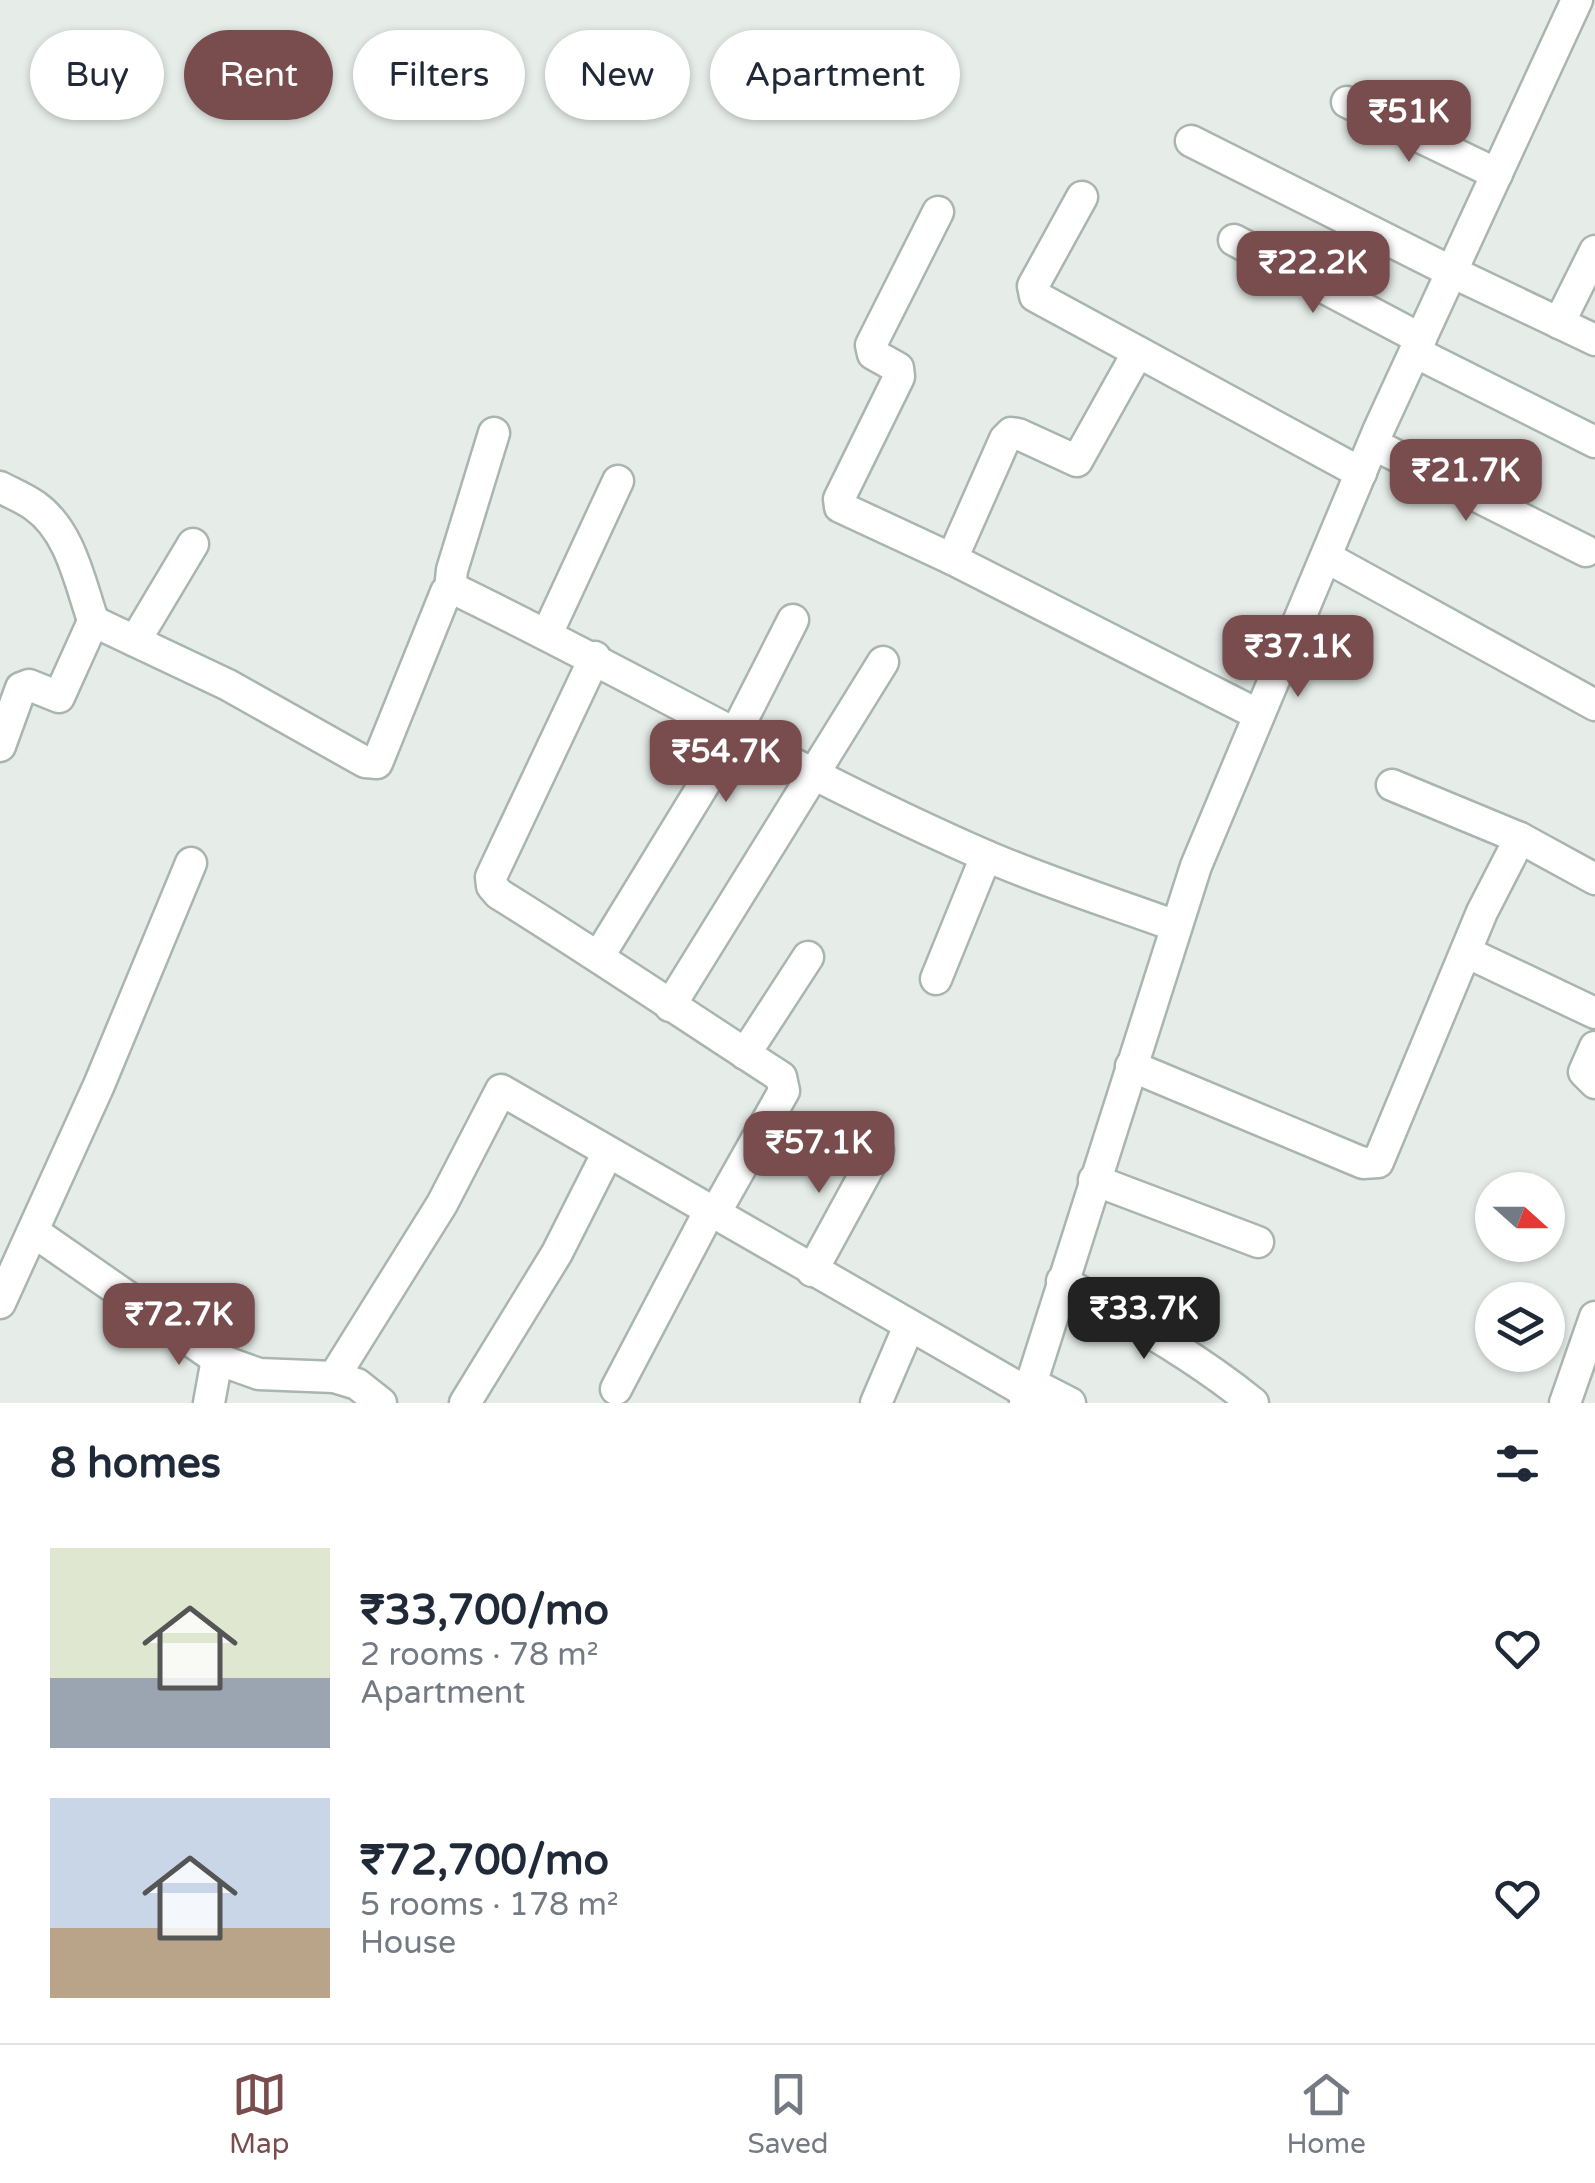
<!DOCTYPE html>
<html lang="en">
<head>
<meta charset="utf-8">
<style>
  body { margin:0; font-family:"Varela Round",sans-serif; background:#f6f6f7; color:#1f2937; height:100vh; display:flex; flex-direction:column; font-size:38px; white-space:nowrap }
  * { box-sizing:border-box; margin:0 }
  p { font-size:32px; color:#747a83 }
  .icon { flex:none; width:55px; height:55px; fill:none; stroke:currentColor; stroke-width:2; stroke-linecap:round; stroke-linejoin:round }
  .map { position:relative; height:1403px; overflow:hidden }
  .drawer { display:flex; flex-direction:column; background:#fff; flex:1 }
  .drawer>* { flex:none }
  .guide { position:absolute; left:30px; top:30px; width:1000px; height:90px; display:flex; gap:20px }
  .needle { width:65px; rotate:111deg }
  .controls { position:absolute; left:1475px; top:1172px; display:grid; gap:20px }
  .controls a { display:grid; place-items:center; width:90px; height:90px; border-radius:50%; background:#fff; box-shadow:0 2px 8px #0004; font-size:50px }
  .price { position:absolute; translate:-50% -85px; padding:0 22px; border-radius:20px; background:#794d4e; color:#fff; font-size:32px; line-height:65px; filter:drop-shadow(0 2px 5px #0008) }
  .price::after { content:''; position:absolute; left:50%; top:60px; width:30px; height:22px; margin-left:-15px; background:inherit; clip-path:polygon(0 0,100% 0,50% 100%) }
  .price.current { background:#222; color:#fff }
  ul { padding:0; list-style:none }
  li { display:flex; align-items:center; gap:30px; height:250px; padding:0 50px }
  li span { display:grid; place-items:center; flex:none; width:280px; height:200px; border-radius:0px; color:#555 }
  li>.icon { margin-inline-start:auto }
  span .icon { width:120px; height:120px; fill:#fffc; stroke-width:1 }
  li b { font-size:42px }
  h2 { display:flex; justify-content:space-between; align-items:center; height:120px; padding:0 50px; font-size:42px }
  .chip { padding:0 35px; border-radius:45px; background:#fff; box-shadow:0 2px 8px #0004; font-size:35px; line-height:90px }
  .chip.current { background:#794d4e; color:#fff }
  .tabs { display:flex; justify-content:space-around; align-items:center; height:140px; border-top:2px solid #e0e1e3; background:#fff; font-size:28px; color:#747a83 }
  .tabs a { display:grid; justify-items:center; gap:5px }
  .tabs .current { color:#794d4e }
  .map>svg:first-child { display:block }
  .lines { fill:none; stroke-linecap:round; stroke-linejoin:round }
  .minor-casing { stroke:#a9b5af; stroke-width:35 }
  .minor { stroke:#fff; stroke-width:30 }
</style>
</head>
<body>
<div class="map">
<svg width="1595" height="1403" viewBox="0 0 1595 1403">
  <rect width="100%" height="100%" fill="#e6ede9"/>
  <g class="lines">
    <g class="minor-casing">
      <g id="minor">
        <polyline points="1347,102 1497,174"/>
        <polyline points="1191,141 1452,272 1595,340"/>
        <polyline points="1082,197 1033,286 1035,296 1361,473"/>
        <polyline points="938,212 871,345 873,354 898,368 899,377 839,499 840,507 952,559 1259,715"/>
        <polyline points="1234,240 1421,339"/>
        <polyline points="1559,323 1595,251"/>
        <polyline points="1415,352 1595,442"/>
        <polyline points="1373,444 1586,551"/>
        <path d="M0,487C11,493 24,498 35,506C71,531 80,584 94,623"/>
        <polyline points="1326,557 1595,705"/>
        <polyline points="952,559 1005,439 1011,433 1018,434 1077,461 1138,352"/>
        <polyline points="450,589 452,570 494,433"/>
        <polyline points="547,634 618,481"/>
        <polyline points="135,641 193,544"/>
        <path d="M595,657L491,877L492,886L499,894C594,953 687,1016 781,1077L784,1091L714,1215"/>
        <path d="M0,746L21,688L29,685L59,697L91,626L99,624L228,685L365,762L377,763L446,592L454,589C632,675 803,776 984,855C1046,882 1113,903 1176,926"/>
        <polyline points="1392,785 1520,838 1595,879"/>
        <polyline points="1466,952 1595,1013"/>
        <polyline points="599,956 736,732 793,620"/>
        <polyline points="936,979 986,856"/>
        <polyline points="670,1006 883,662"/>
        <polyline points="1595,1047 1584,1072 1595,1083"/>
        <polyline points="745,1054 808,957"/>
        <polyline points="1131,1066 1363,1163 1378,1162 1482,912 1520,838"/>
        <polyline points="1094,1180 1258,1242"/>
        <polyline points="34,1232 217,1359 259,1374 334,1377 357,1384 381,1403"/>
        <polyline points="812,1271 878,1150"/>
        <path d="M1062,1281C1128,1319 1194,1355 1253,1403"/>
        <polyline points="0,1303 99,1085 191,863"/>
        <polyline points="334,1377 442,1204 501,1090 1028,1393"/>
        <polyline points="1031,1383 1070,1403"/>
        <polyline points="616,1389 709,1212"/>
        <polyline points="209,1403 217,1359"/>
        <polyline points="465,1403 557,1253 608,1152"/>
        <polyline points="876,1403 909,1326"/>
        <polyline points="1025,1403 1196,866 1379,429 1577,0"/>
        <polyline points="1565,1403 1595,1317"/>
      </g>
    </g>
    <use href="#minor" class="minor"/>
  </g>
</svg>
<div class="controls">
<a><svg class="needle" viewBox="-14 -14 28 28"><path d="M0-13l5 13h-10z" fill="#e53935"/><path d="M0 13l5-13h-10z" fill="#747a83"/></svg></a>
<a><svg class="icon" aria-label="layers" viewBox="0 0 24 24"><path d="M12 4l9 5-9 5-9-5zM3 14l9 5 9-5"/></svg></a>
</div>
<b class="price" style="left:1409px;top:165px">₹51K</b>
<b class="price" style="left:1313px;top:316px">₹22.2K</b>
<b class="price" style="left:1466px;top:524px">₹21.7K</b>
<b class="price" style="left:1298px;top:700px">₹37.1K</b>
<b class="price" style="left:726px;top:805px">₹54.7K</b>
<b class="price" style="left:819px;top:1196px">₹57.1K</b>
<b class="price current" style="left:1144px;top:1362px">₹33.7K</b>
<b class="price" style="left:179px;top:1368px">₹72.7K</b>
<div class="guide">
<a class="chip">Buy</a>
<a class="chip current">Rent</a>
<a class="chip">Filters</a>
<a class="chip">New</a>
<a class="chip">Apartment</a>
</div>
</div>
<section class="drawer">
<h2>8 homes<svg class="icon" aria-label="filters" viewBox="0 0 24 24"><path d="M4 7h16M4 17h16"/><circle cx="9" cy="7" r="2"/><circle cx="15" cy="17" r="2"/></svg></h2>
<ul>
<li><span style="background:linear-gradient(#dfe7d0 65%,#9aa5b1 0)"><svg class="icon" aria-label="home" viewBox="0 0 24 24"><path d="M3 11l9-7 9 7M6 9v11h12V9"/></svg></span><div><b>₹33,700/mo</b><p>2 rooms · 78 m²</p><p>Apartment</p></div><svg class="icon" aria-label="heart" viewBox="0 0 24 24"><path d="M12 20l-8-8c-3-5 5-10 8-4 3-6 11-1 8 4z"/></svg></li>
<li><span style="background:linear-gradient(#c9d6e8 65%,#b9a48a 0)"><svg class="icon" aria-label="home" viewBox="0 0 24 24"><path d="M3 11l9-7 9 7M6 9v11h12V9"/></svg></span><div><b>₹72,700/mo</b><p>5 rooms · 178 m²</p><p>House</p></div><svg class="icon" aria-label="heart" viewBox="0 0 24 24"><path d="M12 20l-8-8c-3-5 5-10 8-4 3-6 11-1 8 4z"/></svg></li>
</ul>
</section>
<nav class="tabs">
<a class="current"><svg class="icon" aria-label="map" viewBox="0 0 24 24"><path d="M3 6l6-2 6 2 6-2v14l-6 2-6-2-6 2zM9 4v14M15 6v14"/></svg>Map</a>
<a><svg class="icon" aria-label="saved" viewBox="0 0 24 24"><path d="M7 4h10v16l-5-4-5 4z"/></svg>Saved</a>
<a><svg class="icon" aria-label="home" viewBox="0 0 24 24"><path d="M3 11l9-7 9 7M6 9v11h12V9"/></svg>Home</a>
</nav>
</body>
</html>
